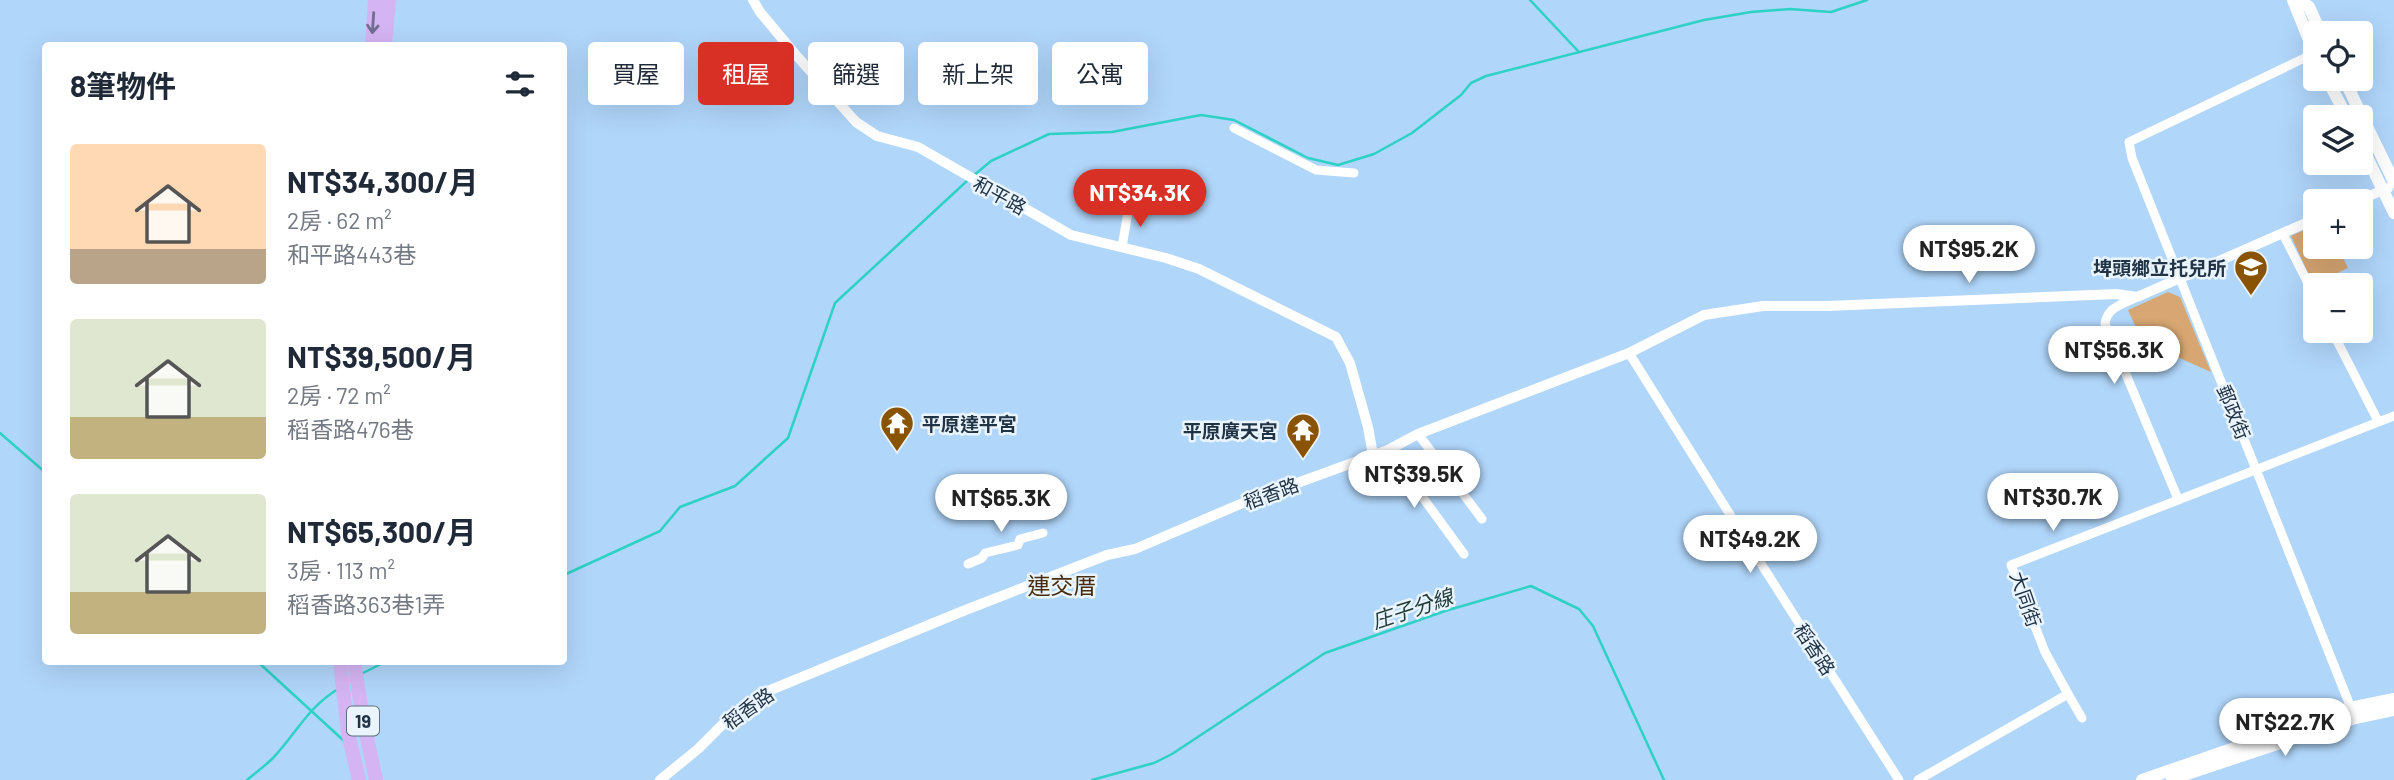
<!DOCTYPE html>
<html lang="zh-TW">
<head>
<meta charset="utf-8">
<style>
  body { margin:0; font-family:Barlow,"Noto Sans TC",sans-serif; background:#f2f2f3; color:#1f2937; height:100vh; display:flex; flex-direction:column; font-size:26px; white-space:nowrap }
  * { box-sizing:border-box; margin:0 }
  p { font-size:23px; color:#747a83 }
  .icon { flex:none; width:38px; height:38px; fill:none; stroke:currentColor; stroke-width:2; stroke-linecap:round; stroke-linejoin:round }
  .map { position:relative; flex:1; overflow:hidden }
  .details { position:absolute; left:42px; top:42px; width:525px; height:623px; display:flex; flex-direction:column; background:#fff; border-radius:7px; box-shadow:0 7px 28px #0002 }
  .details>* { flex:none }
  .hud { position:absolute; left:588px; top:42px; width:665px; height:63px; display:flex; gap:14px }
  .controls { position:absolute; left:2303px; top:21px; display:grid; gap:14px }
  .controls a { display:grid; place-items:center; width:70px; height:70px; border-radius:7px; background:#fff; box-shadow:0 7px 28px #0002; font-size:35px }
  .price { position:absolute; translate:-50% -60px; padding:0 16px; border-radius:24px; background:#fff; color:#222; font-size:23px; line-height:46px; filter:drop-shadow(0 2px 4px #0008) }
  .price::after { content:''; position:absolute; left:50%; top:42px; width:21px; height:16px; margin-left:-10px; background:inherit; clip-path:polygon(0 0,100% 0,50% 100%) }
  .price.current { background:#d93025; color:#fff }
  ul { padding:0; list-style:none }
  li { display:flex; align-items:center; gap:21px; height:175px; padding:0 28px }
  li span { display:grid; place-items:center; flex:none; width:196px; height:140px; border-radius:7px; color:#555 }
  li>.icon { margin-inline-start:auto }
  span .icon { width:84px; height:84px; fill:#fffc; stroke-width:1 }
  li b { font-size:30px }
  h2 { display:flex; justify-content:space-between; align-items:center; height:84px; padding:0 28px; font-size:30px }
  .chip { padding:0 24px; border-radius:7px; background:#fff; box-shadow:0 7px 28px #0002; font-size:24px; line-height:63px }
  .chip.current { background:#d93025; color:#fff }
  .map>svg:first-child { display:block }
  .green { fill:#d7a672 }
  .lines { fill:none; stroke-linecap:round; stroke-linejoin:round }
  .stream { stroke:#2dd1c5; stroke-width:2.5 }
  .minor { stroke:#fff; stroke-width:9 }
  .tertiary { stroke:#fff; stroke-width:10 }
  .secondary { stroke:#fff; stroke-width:12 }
  .primary { stroke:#d4b4f2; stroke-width:14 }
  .oneway { stroke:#726e93 }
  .labels { text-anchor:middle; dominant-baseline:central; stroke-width:5; stroke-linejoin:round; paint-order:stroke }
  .shield { fill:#eaf4fd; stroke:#5d6e7d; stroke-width:2 }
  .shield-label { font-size:18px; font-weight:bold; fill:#213446 }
  .street-label { font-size:19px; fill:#213446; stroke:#eaf4fd }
  .poi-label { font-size:19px; font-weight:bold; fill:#213446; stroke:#eaf4fd; text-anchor:end }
  .water-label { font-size:21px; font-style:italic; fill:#223c39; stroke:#eaf4fd }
  .quarter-label { font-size:23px; fill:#482d0d; stroke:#eaf4fd }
</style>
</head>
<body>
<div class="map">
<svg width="2394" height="780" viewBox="0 0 2394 780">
  <rect width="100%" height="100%" fill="#b0d6fa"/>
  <g class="green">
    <polygon points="2315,225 2315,247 2338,247 2348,268 2313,284 2291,236"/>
    <polygon points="2168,292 2180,297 2211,372 2157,348 2140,336 2128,310"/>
  </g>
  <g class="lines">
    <g class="stream">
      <polyline points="1530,0 1578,51"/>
      <polyline points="973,176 991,161 1049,134 1112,132 1201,115 1234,120 1308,158 1338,165 1374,154 1412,133 1461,95 1471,83 1486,76 1704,20 1751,12 1790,9 1831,12 1867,0"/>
      <polyline points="0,433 46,473"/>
      <polyline points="564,575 660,531 680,507 735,486 788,438 835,303 968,180"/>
      <polyline points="258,662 343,740"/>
      <polyline points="361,674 385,662"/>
      <path d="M247,780C255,773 265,766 273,758C296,734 307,708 338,689"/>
      <polyline points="1092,780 1154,763 1172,754 1325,653 1445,611 1531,586 1579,609 1593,626 1664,780"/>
    </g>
    <g class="minor">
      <polyline points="2315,53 2129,142 2132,158 2353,713"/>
      <polyline points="1234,128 1316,170 1354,173"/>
      <polyline points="2283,234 2315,297"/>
      <polyline points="1122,247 1129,206"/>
      <path d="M2137,297C2123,304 2107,307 2105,324L2178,499"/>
      <polyline points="2332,331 2378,421"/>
      <polyline points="1629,353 1744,537 1899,780"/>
      <polyline points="1418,434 1482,519"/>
      <polyline points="1388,450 1464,554"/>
      <polyline points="968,564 982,558 985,553 1018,545 1020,539 1043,533"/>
      <polyline points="2068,694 2082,718"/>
      <polyline points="1918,780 2068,694 2045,652 2011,565 2394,416"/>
    </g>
    <g class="tertiary">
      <polyline points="753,0 760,12 795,54 856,122 877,136 918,147 1071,235 1166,258 1199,269 1336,337 1350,363 1368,427 1373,455"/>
      <polyline points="2357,201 2388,188"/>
      <polyline points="660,780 698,749 731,716 768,691 963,611 1107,555 1135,549 1245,502 1388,450 1418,434 1629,353 1704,315 1763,306 1827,306 2116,294 2137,297 2315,219"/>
    </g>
    <g class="secondary">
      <polyline points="2293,0 2315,55"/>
      <polyline points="2300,0 2309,7 2321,33"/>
      <polyline points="2327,79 2347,117"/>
      <polyline points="2344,79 2394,182"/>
      <polyline points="2361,145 2394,213"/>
      <polyline points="2172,779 2355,718 2394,710"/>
      <polyline points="2142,780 2350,708 2394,699"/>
    </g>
    <g class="primary">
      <polyline points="372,46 375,0"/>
      <polyline points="385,46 389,0"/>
      <polyline points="340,662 348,733 359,780"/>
      <polyline points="354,662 363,719 376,780"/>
    </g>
  </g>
  <defs><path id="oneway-shaft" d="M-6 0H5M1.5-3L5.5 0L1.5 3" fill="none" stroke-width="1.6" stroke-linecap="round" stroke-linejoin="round" transform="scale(1.75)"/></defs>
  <use class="oneway" href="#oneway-shaft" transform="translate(373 23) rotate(94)"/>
  <defs>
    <g id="school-pin" transform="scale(1.75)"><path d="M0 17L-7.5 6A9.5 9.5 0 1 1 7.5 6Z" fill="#895301" stroke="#eaf4fd"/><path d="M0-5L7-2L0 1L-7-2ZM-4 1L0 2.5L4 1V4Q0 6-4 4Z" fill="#fff"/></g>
    <g id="temple-pin" transform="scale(1.75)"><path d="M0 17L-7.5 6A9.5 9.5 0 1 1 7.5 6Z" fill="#895301" stroke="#eaf4fd"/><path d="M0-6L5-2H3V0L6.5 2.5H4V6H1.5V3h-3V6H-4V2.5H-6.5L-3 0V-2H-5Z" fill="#fff"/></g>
  </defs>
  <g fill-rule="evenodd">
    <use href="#school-pin" x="2251" y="267"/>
    <use href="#temple-pin" x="897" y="423"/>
    <use href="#temple-pin" x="1303" y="430"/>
  </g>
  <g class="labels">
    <rect class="shield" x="347" y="706.5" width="32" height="29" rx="5"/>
    <g class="shield-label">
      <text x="363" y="721">19</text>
    </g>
    <g class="street-label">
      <text transform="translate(1000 195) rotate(29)">和平路</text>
      <text transform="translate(2234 412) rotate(68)">郵政街</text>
      <text transform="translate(1271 493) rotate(-20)">稻香路</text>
      <text transform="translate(2026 599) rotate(71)">大同街</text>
      <text transform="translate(1815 649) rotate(57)">稻香路</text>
      <text transform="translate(748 708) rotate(-35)">稻香路</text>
    </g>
    <g class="poi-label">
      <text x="2226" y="267">埤頭鄉立托兒所</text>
      <text x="922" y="423" text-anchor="start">平原達平宮</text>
      <text x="1278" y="430">平原廣天宮</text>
    </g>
    <g class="water-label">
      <text transform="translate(1412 608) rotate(-18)">庄子分線</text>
    </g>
    <g class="quarter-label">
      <text x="1062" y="585">連交厝</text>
    </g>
  </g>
</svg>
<div class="controls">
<a><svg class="icon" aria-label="locate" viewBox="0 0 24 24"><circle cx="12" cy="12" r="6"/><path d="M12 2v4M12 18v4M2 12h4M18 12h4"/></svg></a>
<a><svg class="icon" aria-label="layers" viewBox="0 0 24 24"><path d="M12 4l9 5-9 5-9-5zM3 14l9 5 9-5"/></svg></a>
<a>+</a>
<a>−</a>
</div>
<b class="price current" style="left:1140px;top:229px">NT$34.3K</b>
<b class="price" style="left:1969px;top:285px">NT$95.2K</b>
<b class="price" style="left:2114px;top:386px">NT$56.3K</b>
<b class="price" style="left:1414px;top:510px">NT$39.5K</b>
<b class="price" style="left:2053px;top:533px">NT$30.7K</b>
<b class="price" style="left:1001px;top:534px">NT$65.3K</b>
<b class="price" style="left:1750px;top:575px">NT$49.2K</b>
<b class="price" style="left:2285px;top:758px">NT$22.7K</b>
<div class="hud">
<a class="chip">買屋</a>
<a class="chip current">租屋</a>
<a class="chip">篩選</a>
<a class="chip">新上架</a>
<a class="chip">公寓</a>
</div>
<section class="details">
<h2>8筆物件<svg class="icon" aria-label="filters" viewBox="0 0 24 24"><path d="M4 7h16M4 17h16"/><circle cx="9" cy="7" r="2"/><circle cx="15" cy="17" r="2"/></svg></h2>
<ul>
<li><span style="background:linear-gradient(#ffd9b3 75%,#b9a48a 0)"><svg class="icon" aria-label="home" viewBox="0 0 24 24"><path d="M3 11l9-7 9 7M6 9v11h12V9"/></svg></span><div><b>NT$34,300/月</b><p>2房 · 62 m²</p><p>和平路443巷</p></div></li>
<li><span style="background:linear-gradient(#dfe7d0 70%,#c2b280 0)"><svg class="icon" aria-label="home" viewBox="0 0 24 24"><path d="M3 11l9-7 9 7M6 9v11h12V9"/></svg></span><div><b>NT$39,500/月</b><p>2房 · 72 m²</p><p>稻香路476巷</p></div></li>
<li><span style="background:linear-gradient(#dfe7d0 70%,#c2b280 0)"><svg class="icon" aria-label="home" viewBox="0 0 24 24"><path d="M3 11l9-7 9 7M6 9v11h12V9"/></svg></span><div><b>NT$65,300/月</b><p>3房 · 113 m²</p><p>稻香路363巷1弄</p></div></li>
</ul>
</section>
</div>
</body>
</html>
